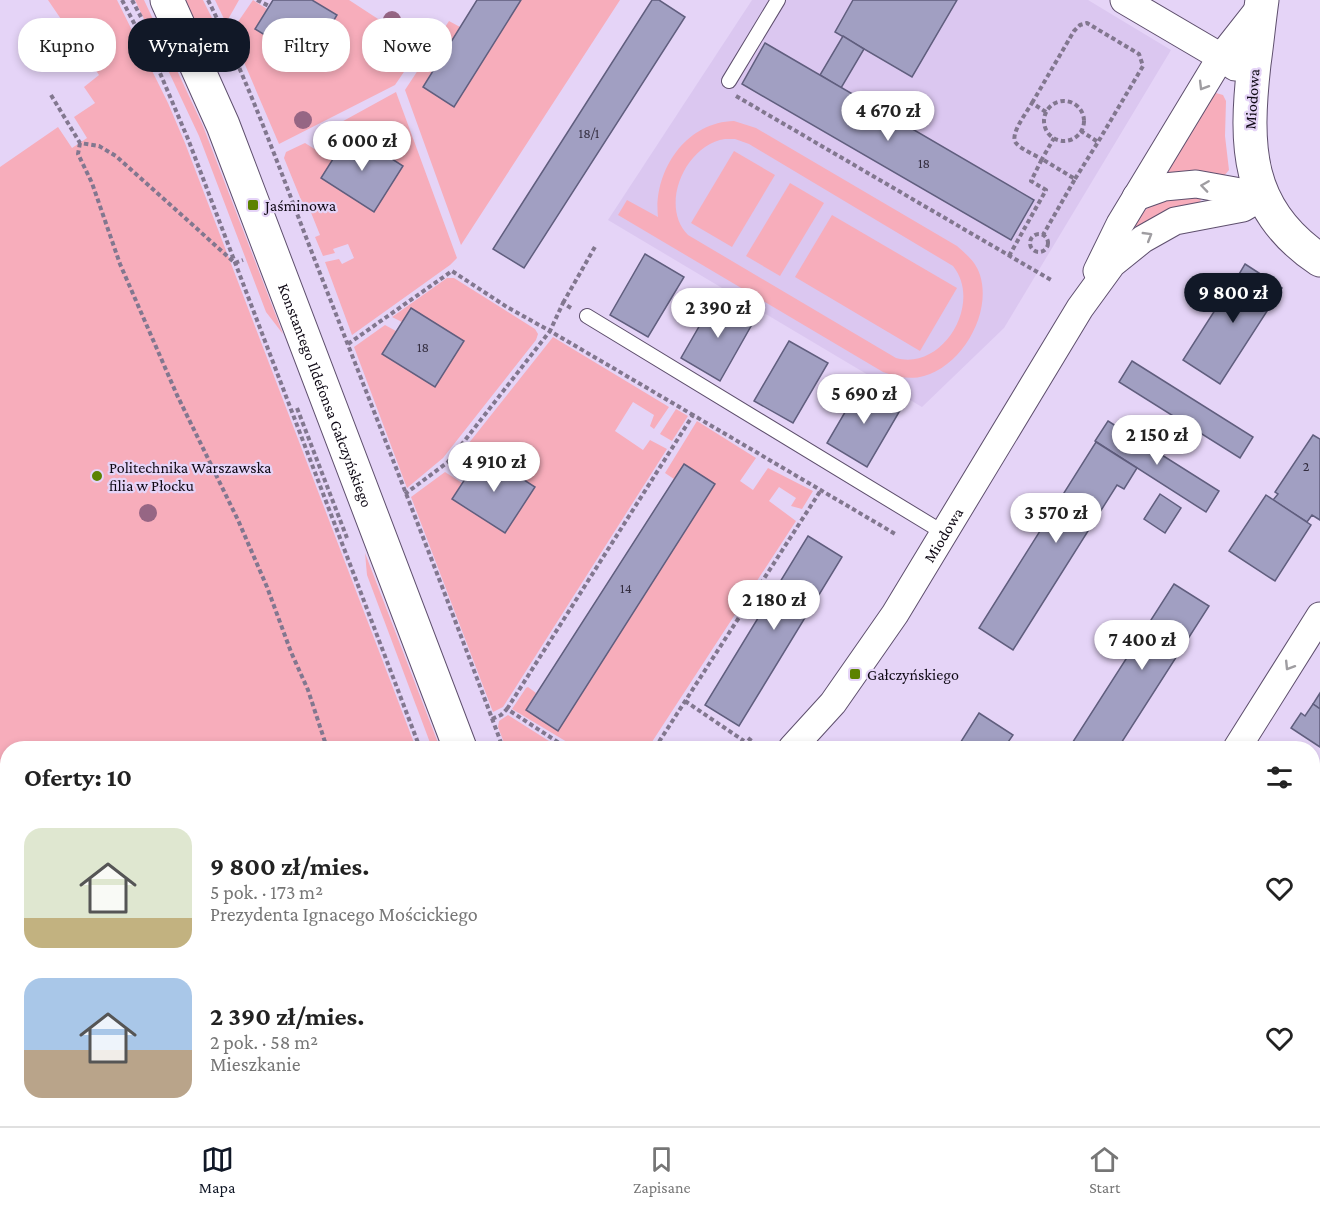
<!DOCTYPE html>
<html lang="pl">
<head>
<meta charset="utf-8">
<style>
  body { margin:0; font-family:"Crimson Pro",serif; background:#f6f6f6; color:#222; height:100vh; display:flex; flex-direction:column; font-size:22px; white-space:nowrap }
  * { box-sizing:border-box; margin:0 }
  p { font-size:20px; color:#767676 }
  .icon { flex:none; width:33px; height:33px; fill:none; stroke:currentColor; stroke-width:2; stroke-linecap:round; stroke-linejoin:round }
  .map { position:relative; flex:1; overflow:hidden }
  .side { position:absolute; left:0px; top:741px; width:1320px; height:386px; display:flex; flex-direction:column; background:#fff; border-radius:24px 24px 0 0; box-shadow:0 3px 9px #0003 }
  .side>* { flex:none }
  .banner { position:absolute; left:18px; top:18px; width:600px; height:54px; display:flex; gap:12px }
  .price { position:absolute; translate:-50% -51px; padding:0 14px; border-radius:21px; background:#fff; color:#222; font-size:20px; line-height:39px; filter:drop-shadow(0 2px 3px #0008) }
  .price::after { content:''; position:absolute; left:50%; top:36px; width:18px; height:14px; margin-left:-9px; background:inherit; clip-path:polygon(0 0,100% 0,50% 100%) }
  .price.active { background:#111827; color:#fff }
  ul { padding:0; list-style:none }
  li { display:flex; align-items:center; gap:18px; height:150px; padding:0 24px }
  li span { display:grid; place-items:center; flex:none; width:168px; height:120px; border-radius:18px; color:#555 }
  li>.icon { margin-inline-start:auto }
  span .icon { width:72px; height:72px; fill:#fffc; stroke-width:1 }
  li b { font-size:26px }
  h2 { display:flex; justify-content:space-between; align-items:center; height:72px; padding:0 24px; font-size:26px }
  .pill { padding:0 21px; border-radius:24px; background:#fff; box-shadow:0 3px 9px #0003; font-size:21px; line-height:54px }
  .pill.active { background:#111827; color:#fff }
  .tab-bar { display:flex; justify-content:space-around; align-items:center; height:84px; border-top:2px solid #e0e0e0; background:#fff; font-size:16px; color:#767676 }
  .tab-bar a { display:grid; justify-items:center; gap:3px }
  .tab-bar .active { color:#111827 }
  .map>svg:first-child { display:block }
  .built { fill:#dbc7f0 }
  .green { fill:#f7adbb; fill-rule:evenodd }
  .building { fill:#a19fc2; stroke:#605e7e; stroke-width:1.5 }
  .lines { fill:none; stroke-linecap:round; stroke-linejoin:round }
  .service-casing { stroke:#5e4f6d; stroke-width:16 }
  .minor-casing { stroke:#5e4f6d; stroke-width:29 }
  .tertiary-casing { stroke:#5e4f6d; stroke-width:35 }
  .path { stroke:#82778f; stroke-width:4; stroke-dasharray:4.5 3; stroke-linecap:butt }
  .service { stroke:#fff; stroke-width:14 }
  .minor { stroke:#fff; stroke-width:27 }
  .tertiary { stroke:#fff; stroke-width:33 }
  .tree { fill:#966684 }
  .oneway { stroke:#9f9da1 }
  .poi-dot { fill:#5c8200; stroke:#e5d4f7; stroke-width:2 }
  .labels { text-anchor:middle; dominant-baseline:central; stroke-width:4.5; stroke-linejoin:round; paint-order:stroke }
  .number-label { font-size:14px; fill:#342e40 }
  .street-label { font-size:16px; fill:#0f0915; stroke:#e5d4f7 }
  .poi-label { font-size:16px; fill:#0f0915; stroke:#e5d4f7; text-anchor:start }
</style>
</head>
<body>
<div class="map">
<svg width="1320" height="1126" viewBox="0 0 1320 1126">
  <rect width="100%" height="100%" fill="#e5d4f7"/>
  <polygon class="built" points="752,0 1088,0 1171,50 1004,328 922,407 608,220"/>
  <g class="green">
    <polygon points="48,0 117,0 168,103 185,143 416,748 8,748 8,1014 0,1015 0,167 58,127 72,148 87,138 74,117 95,103 84,87 99,75"/>
    <polygon points="135,0 144,0 203,126 283,334 266,312 199,136"/>
    <polygon points="183,0 203,0 224,42 208,51"/>
    <polygon points="215,0 239,0 226,23"/>
    <polygon points="253,0 267,9 255,29 337,15 312,0 349,0 421,47 395,85 279,144 231,32"/>
    <polygon points="521,0 620,0 461,245 405,90 422,64 432,72 423,87"/>
    <polygon points="449,21 460,27 439,61 428,53"/>
    <polygon points="396,92 457,258 450,265 352,335 325,262 339,259 342,264 354,258 348,244 333,249 335,253 323,256 315,237 320,235 310,210 306,212 284,158 286,152 305,143 332,160 338,150 316,136"/>
    <polygon points="1216,93 1223,95 1226,101 1225,136 1229,170 1224,176 1164,176 1210,97"/>
    <path d="M734,121L756,128L957,246C967,255 976,262 980,275C992,313 963,365 924,376C911,380 896,377 883,372L618,215L627,200L658,217C653,172 685,122 734,121ZM725,139H735L749,144L953,266C983,303 943,371 896,358L688,235C659,206 685,145 725,139Z"/>
    <polygon points="734,151 775,175 732,247 691,223"/>
    <polygon points="790,183 824,203 780,276 746,256"/>
    <path d="M1197,195L1201,199L1199,206L1137,227L1133,224C1151,199 1167,197 1197,195Z"/>
    <polygon points="832,215 957,288 920,351 795,277"/>
    <polygon points="447,278 454,278 535,329 538,334 536,340 443,458 407,488 354,347 385,325 396,331 382,354 435,387 464,341 411,308 402,322 392,317"/>
    <polygon points="553,337 669,407 654,429 650,426 654,415 633,402 615,431 643,450 650,440 667,449 503,707 493,712 411,497 445,472 462,483 452,499 482,453 469,473 453,463"/>
    <polygon points="676,409 688,416 672,441 660,434"/>
    <polygon points="697,421 756,458 740,481 753,490 768,468 813,491 802,509 791,506 796,498 779,487 769,501 796,521 648,748 577,748 512,709 526,688 528,687 536,693 526,710 558,731 714,484 684,464 674,479 665,473"/>
    <polygon points="365,553 440,748 432,748 367,575"/>
    <polygon points="508,715 560,748 506,748 498,727 499,721"/>
    <polygon points="82,1119 318,1119 317,1122 323,1126 84,1126"/>
    <polygon points="649,1119 681,1119 685,1126 652,1126"/>
    <polygon points="792,1119 833,1119 828,1126 785,1126"/>
    <polygon points="889,1119 975,1119 971,1126 885,1126"/>
  </g>
  <g class="building">
    <polygon points="273,0 312,0 337,15 309,62 255,29"/>
    <polygon points="477,0 521,0 454,107 423,87"/>
    <polygon points="652,0 659,0 685,17 524,268 493,249"/>
    <polygon points="853,0 957,0 912,77 835,32"/>
    <polygon points="843,36 864,49 841,88 820,75"/>
    <polygon points="765,43 1034,200 1011,240 742,84"/>
    <polygon points="350,132 403,166 374,212 321,178"/>
    <polygon points="645,254 684,277 648,337 610,315"/>
    <polygon points="1245,264 1282,288 1220,384 1183,360 1217,307 1219,308"/>
    <polygon points="716,297 755,319 720,381 681,358"/>
    <polygon points="411,308 464,341 435,387 382,354"/>
    <polygon points="789,341 828,363 793,423 754,401"/>
    <polygon points="1132,361 1253,437 1240,458 1119,382"/>
    <polygon points="862,383 902,407 867,467 827,443"/>
    <polygon points="1108,421 1219,491 1206,512 1095,441"/>
    <polygon points="1313,435 1320,439 1320,520 1312,515 1307,522 1273,500 1278,494 1275,492"/>
    <polygon points="1096,442 1137,468 1124,489 1117,485 1013,650 979,628"/>
    <polygon points="482,453 535,487 505,533 452,499"/>
    <polygon points="684,464 715,484 558,731 526,710"/>
    <polygon points="1160,494 1181,508 1165,533 1144,519"/>
    <polygon points="1266,495 1311,525 1275,581 1229,551"/>
    <polygon points="808,536 842,557 739,726 705,705"/>
    <polygon points="1174,584 1209,606 1118,748 1069,748"/>
    <polygon points="1320,693 1320,709 1313,704"/>
    <polygon points="1313,704 1320,709 1320,747 1291,728 1301,713 1305,716"/>
    <polygon points="979,713 1013,735 1004,748 957,748"/>
    <polygon points="1312,896 1320,901 1320,914 1314,923 1312,922"/>
    <polygon points="1312,971 1320,976 1320,1007 1312,1002"/>
    <polygon points="8,1091 8,1119 25,1119 26,1124 4,1126 3,1122 0,1122 0,1092"/>
    <polygon points="374,1119 504,1119 515,1126 370,1126"/>
    <polygon points="833,1119 855,1119 866,1126 828,1126"/>
    <polygon points="855,1119 889,1119 885,1126 866,1126"/>
    <polygon points="1227,1119 1244,1119 1240,1126 1223,1126"/>
    <polygon points="1256,1119 1296,1119 1294,1123 1298,1126 1262,1126 1254,1121"/>
  </g>
  <g class="lines">
    <g class="service-casing">
      <g id="service">
        <polyline points="729,81 778,0"/>
        <polyline points="587,316 944,533"/>
        <polyline points="355,1126 359,1119"/>
        <polyline points="561,1126 566,1119"/>
      </g>
    </g>
    <g class="minor-casing">
      <g id="minor">
        <polyline points="1124,0 1221,57 1235,67"/>
        <polyline points="1136,197 1164,187 1196,184 1263,196"/>
        <polyline points="1097,271 1120,224 1221,57 1262,5"/>
        <path id="s1" d="M792,748L833,703L895,614L1080,308L1112,264L1143,239L1175,221L1243,208L1263,196"/>
        <polyline points="1237,748 1320,616"/>
        <polyline points="0,1032 8,1031"/>
        <polyline points="1312,1051 1320,1056"/>
        <polyline points="993,1126 997,1119"/>
      </g>
    </g>
    <g class="tertiary-casing">
      <g id="tertiary">
        <path id="s2" d="M167,0L223,125L460,748"/>
        <path d="M1262,0C1259,21 1257,43 1254,64C1245,145 1245,210 1320,260"/>
        <polyline points="604,1119 607,1126"/>
      </g>
    </g>
    <g class="path">
      <polyline points="122,0 160,73 188,139 420,748"/>
      <polyline points="132,0 141,17"/>
      <path d="M208,0C254,93 287,190 325,286C385,440 446,594 503,748"/>
      <polyline points="257,0 269,6"/>
      <polyline points="51,95 80,143 99,146 116,156 235,263 243,260"/>
      <polyline points="736,96 1051,280"/>
      <circle cx="1064" cy="121" r="20"/>
      <polyline points="1032,103 1074,31 1080,25 1087,23 1139,54 1143,66 1098,142"/>
      <path d="M1046,112L1032,103C1027,112 1009,135 1016,143C1022,150 1035,155 1042,159L1054,138"/>
      <polyline points="80,143 78,154 92,183 120,264 177,395 238,520 267,587 291,652 308,690 327,748"/>
      <polyline points="1075,179 1098,142 1081,131"/>
      <circle cx="1039" cy="243" r="9"/>
      <polyline points="1009,256 1046,190 1031,181 1042,159 1075,179 1043,235"/>
      <polyline points="563,303 596,245"/>
      <polyline points="571,308 563,303 550,331 693,415"/>
      <polyline points="348,344 452,271 507,307 550,331 448,462 405,494"/>
      <polyline points="297,408 347,538"/>
      <polyline points="685,701 744,741"/>
      <polyline points="507,709 693,415 897,535"/>
      <polyline points="492,719 501,715 507,709 567,748"/>
      <polyline points="748,738 760,748"/>
      <polyline points="655,748 821,490"/>
      <polyline points="74,1119 77,1126"/>
      <polyline points="112,1119 112,1126"/>
      <polyline points="522,1119 533,1126"/>
      <polyline points="645,1119 648,1126"/>
    </g>
    <use href="#service" class="service"/>
    <use href="#minor" class="minor"/>
    <use href="#tertiary" class="tertiary"/>
  </g>
  <g class="tree">
    <circle cx="392" cy="20" r="9"/>
    <circle cx="303" cy="120" r="9"/>
    <circle cx="148" cy="513" r="9"/>
  </g>
  <defs><path id="oneway-chevron" d="M-2-3.5L2.5 0L-2 3.5" fill="none" stroke-width="1.6" stroke-linecap="round" stroke-linejoin="round" transform="scale(1.5)"/></defs>
  <g class="oneway">
    <use href="#oneway-chevron" transform="translate(1203 86) rotate(121)"/>
    <use href="#oneway-chevron" transform="translate(1205 186) rotate(-172)"/>
    <use href="#oneway-chevron" transform="translate(1148 236) rotate(-31)"/>
    <use href="#oneway-chevron" transform="translate(1289 666) rotate(122)"/>
  </g>
  <g class="poi-dot">
    <rect x="247" y="199" width="12" height="12" rx="3"/>
    <circle cx="97" cy="476" r="6"/>
    <rect x="849" y="668" width="12" height="12" rx="3"/>
  </g>
  <g class="labels">
    <g class="number-label">
      <text x="589" y="133">18/1</text>
      <text x="924" y="163">18</text>
      <text x="423" y="347">18</text>
      <text x="1306" y="466">2</text>
      <text x="626" y="588">14</text>
    </g>
    <g class="street-label">
      <text transform="translate(1252 99) rotate(-86)">Miodowa</text>
      <text stroke="none"><textPath href="#s2" startOffset="426">Konstantego Ildefonsa Gałczyńskiego</textPath></text>
      <text stroke="none"><textPath href="#s1" startOffset="262">Miodowa</textPath></text>
    </g>
    <g class="poi-label">
      <text x="265" y="205">Jaśminowa</text>
      <text x="109" y="467">Politechnika Warszawska<tspan x="109" dy="18">filia w Płocku</tspan></text>
      <text x="867" y="674">Gałczyńskiego</text>
    </g>
  </g>
</svg>
<b class="price" style="left:888px;top:142px">4 670 zł</b>
<b class="price" style="left:362px;top:172px">6 000 zł</b>
<b class="price active" style="left:1233px;top:324px">9 800 zł</b>
<b class="price" style="left:718px;top:339px">2 390 zł</b>
<b class="price" style="left:864px;top:425px">5 690 zł</b>
<b class="price" style="left:1157px;top:466px">2 150 zł</b>
<b class="price" style="left:494px;top:493px">4 910 zł</b>
<b class="price" style="left:1056px;top:544px">3 570 zł</b>
<b class="price" style="left:774px;top:631px">2 180 zł</b>
<b class="price" style="left:1142px;top:671px">7 400 zł</b>
<div class="banner">
<a class="pill">Kupno</a>
<a class="pill active">Wynajem</a>
<a class="pill">Filtry</a>
<a class="pill">Nowe</a>
</div>
<section class="side">
<h2>Oferty: 10<svg class="icon" aria-label="filters" viewBox="0 0 24 24"><path d="M4 7h16M4 17h16"/><circle cx="9" cy="7" r="2"/><circle cx="15" cy="17" r="2"/></svg></h2>
<ul>
<li><span style="background:linear-gradient(#dfe7d0 75%,#c2b280 0)"><svg class="icon" aria-label="home" viewBox="0 0 24 24"><path d="M3 11l9-7 9 7M6 9v11h12V9"/></svg></span><div><b>9 800 zł/mies.</b><p>5 pok. · 173 m²</p><p>Prezydenta Ignacego Mościckiego</p></div><svg class="icon" aria-label="heart" viewBox="0 0 24 24"><path d="M12 20l-8-8c-3-5 5-10 8-4 3-6 11-1 8 4z"/></svg></li>
<li><span style="background:linear-gradient(#a9c7e8 60%,#b9a48a 0)"><svg class="icon" aria-label="home" viewBox="0 0 24 24"><path d="M3 11l9-7 9 7M6 9v11h12V9"/></svg></span><div><b>2 390 zł/mies.</b><p>2 pok. · 58 m²</p><p>Mieszkanie</p></div><svg class="icon" aria-label="heart" viewBox="0 0 24 24"><path d="M12 20l-8-8c-3-5 5-10 8-4 3-6 11-1 8 4z"/></svg></li>
</ul>
</section>
</div>
<nav class="tab-bar">
<a class="active"><svg class="icon" aria-label="map" viewBox="0 0 24 24"><path d="M3 6l6-2 6 2 6-2v14l-6 2-6-2-6 2zM9 4v14M15 6v14"/></svg>Mapa</a>
<a><svg class="icon" aria-label="saved" viewBox="0 0 24 24"><path d="M7 4h10v16l-5-4-5 4z"/></svg>Zapisane</a>
<a><svg class="icon" aria-label="home" viewBox="0 0 24 24"><path d="M3 11l9-7 9 7M6 9v11h12V9"/></svg>Start</a>
</nav>
</body>
</html>
